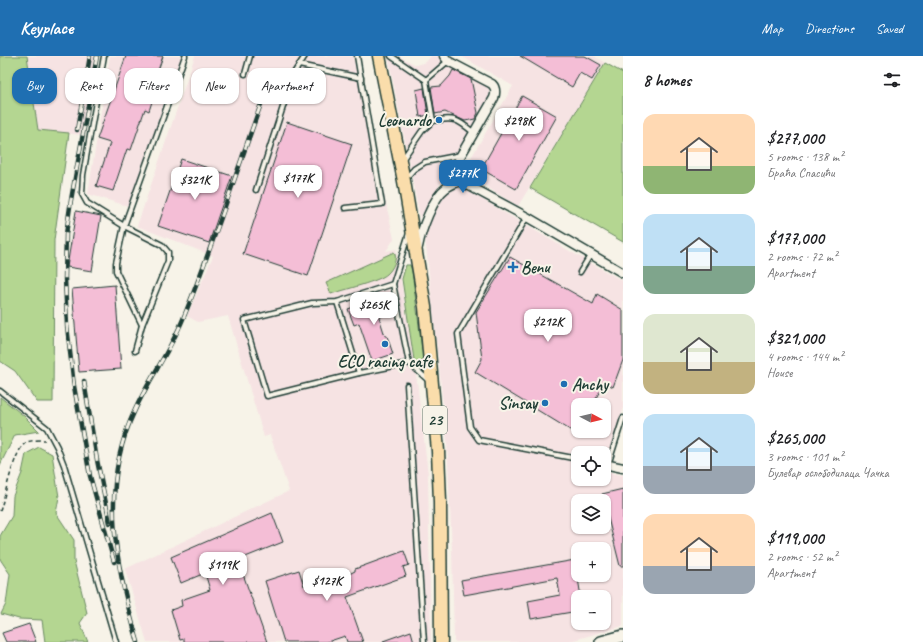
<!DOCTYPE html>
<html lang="en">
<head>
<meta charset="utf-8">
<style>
  body { margin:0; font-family:Caveat,sans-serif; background:#f2f2f2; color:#202124; height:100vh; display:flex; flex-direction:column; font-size:15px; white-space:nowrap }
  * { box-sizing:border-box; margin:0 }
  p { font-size:13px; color:#757577 }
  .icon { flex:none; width:22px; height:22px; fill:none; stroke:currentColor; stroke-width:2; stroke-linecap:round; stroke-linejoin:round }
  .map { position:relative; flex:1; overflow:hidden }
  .details { display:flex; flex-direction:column; background:#fff; width:300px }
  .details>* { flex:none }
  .top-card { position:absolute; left:12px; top:12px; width:380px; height:36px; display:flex; gap:8px }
  .needle { width:26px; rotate:97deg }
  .controls { position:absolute; left:571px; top:342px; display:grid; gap:8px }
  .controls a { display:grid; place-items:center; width:40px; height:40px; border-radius:8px; background:#fff; box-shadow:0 1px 3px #0004; font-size:20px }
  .price { position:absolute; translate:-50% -34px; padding:0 9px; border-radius:8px; background:#fff; color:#222; font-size:13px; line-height:26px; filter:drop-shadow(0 1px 2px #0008) }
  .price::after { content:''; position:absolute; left:50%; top:24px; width:12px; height:9px; margin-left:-6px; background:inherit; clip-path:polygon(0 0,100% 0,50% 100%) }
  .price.current { background:#1f6fb2; color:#fff }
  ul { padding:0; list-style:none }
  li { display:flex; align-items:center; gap:12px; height:100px; padding:0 20px }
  li span { display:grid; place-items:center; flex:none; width:112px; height:80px; border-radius:12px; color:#555 }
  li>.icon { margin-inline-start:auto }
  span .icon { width:48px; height:48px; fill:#fffc; stroke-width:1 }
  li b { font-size:17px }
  h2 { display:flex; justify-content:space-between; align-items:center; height:48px; padding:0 20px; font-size:17px }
  .pill { padding:0 14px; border-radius:12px; background:#fff; box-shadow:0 1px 3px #0004; font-size:14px; line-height:36px }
  .pill.current { background:#1f6fb2; color:#fff }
  header { display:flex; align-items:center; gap:24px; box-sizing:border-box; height:56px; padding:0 20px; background:#1f6fb2; color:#fff }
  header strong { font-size:19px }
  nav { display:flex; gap:22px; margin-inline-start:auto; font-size:14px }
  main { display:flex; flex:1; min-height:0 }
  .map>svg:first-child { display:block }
  .built { fill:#f6e3e3; fill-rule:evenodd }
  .green { fill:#b4d691; stroke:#6a8a62 }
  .building { fill:#f4bed6; stroke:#1f3d34 }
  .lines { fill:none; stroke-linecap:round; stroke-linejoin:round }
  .lane-casing { stroke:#1f3d34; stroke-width:7 }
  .street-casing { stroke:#1f3d34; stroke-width:11 }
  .secondary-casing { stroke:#1f3d34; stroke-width:14 }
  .primary-casing { stroke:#1f3d34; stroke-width:15 }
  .path { stroke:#1f3d34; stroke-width:1.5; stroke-dasharray:4 3; stroke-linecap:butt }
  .lane { stroke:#f7f3e8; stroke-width:4 }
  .street { stroke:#f7f3e8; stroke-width:8 }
  .secondary { stroke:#f7f3e8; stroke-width:11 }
  .primary { stroke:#faddab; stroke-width:12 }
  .rail-casing { stroke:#1f3d34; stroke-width:4.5 }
  .rail { stroke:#f7f3e8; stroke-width:3; stroke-dasharray:9; stroke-linecap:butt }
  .poi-dot { fill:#1f6fb2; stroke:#f7f3e8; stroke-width:1.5 }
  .labels { text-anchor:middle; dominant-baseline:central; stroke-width:4; stroke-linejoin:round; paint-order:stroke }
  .shield { fill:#f7f3e8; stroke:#60746a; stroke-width:1 }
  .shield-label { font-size:16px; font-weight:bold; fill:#1f3d34 }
  .poi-label { font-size:17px; font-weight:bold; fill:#1f3d34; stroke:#f7f3e8; text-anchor:end }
</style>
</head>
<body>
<header>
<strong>Keyplace</strong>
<nav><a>Map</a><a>Directions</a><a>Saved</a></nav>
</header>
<main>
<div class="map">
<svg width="623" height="586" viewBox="0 0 623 586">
  <rect width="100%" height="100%" fill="#f7f3e8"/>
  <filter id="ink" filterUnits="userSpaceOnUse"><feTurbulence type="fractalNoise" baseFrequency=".025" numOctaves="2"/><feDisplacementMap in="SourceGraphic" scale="8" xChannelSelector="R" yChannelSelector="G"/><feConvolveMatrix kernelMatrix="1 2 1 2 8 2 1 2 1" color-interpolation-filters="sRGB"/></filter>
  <g filter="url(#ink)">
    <g class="built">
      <polygon points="27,0 95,0 82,79 38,74"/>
      <polygon points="110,0 182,0 131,151 88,138"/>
      <polygon points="195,0 353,0 394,183 386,195 396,193 417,325 428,418 431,586 147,586 125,513 289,435 270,379 264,381 228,260 198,266 187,260 213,200 137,170"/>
      <polygon points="388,0 398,0 416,9 426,6 431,0 442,0 488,30 490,40 454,106 452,120 440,128 420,162"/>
      <polygon points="461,0 594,0 605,7 518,150 469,120 465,112 513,30"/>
      <path d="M461,131L580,201L623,225V354L604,412V397H578V423H604V416L623,419V570L567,586H454L452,494L447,386L425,180L433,161L444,140L451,133ZM578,349H604V375H578ZM578,445H604V471H578ZM578,493H604V519H578ZM578,541H604V567H578Z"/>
    </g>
    <g class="green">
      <polygon points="0,0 27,0 38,74 69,77 54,184 53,346 37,346 15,315 0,305"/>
      <polygon points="605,7 623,17 623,186 530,132"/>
      <path d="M394,196C398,202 393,213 387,218C380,225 343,234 331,238L326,227Z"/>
      <polygon points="406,209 410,209 412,215 424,309 422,313 420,312 414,304 402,223"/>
      <polygon points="0,341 24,360 39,375 15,379 0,409"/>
      <polygon points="39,391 52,398 59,441 56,457 74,484 74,505 87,557 80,567 88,586 45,586 42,564 19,563 1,558 6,548 10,518 0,503 0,480 12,460 13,440 22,417 26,398"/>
    </g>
    <g class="building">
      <polygon points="126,0 163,0 154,26 158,27 149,55 145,53 131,94 127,93 113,135 96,130 110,87 97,83"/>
      <polygon points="520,0 585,0 601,9 592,24 580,17 572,31"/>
      <polygon points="453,14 471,23 478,57 475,63 465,65 445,56 435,58 431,31 441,30 450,20"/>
      <polygon points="424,32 428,59 420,61 416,34"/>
      <polygon points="522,40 557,60 516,133 481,113"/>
      <polygon points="287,66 352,88 308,220 243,198"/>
      <polygon points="181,103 232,120 209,187 158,170"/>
      <polygon points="76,155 101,160 92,215 67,211"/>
      <polygon points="510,201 593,248 597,238 623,254 623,304 613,331 605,326 592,349 578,349 578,372 575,377 475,316 482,303 476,256"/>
      <polygon points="115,229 121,313 79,316 72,233"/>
      <polygon points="389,239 394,256 379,261 385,280 387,280 393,298 372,305 359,267 354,269 348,253"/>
      <polygon points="623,433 623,510 620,510 602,438"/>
      <polygon points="272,457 283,486 238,504 267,586 184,586 184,583 180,584 171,554 182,550 181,544 210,534 205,517 181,527 171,501"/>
      <polygon points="404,495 409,509 403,511 406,520 347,541 363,586 347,586 345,580 327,586 284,586 265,525 299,514 304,530 319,525 322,535 351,524 349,518 355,515 355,513"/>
      <polygon points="575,504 581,541 578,541 578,555 531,563 528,545 560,539 557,522 464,539 461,524"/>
      <polygon points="29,568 36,586 6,586 2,577"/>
      <polygon points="411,575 414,586 383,586 383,585"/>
    </g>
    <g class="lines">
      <g class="lane-casing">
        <g id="lane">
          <polyline points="104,0 83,119 82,138 87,147 124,170 162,189 168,196 168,205 142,269 135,295"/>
          <polyline points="391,0 426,24"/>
          <path d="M448,5L426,24L433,65C454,61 457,63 473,76"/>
          <polyline points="299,9 361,22"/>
          <polyline points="245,18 250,0"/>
          <polyline points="402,104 422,75 433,65"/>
          <polyline points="405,123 414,113 425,106 461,99"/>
          <polyline points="256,134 294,17 305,0"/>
          <polyline points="345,152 382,148 357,0"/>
          <polyline points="527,161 458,278 470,371 479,384 578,403"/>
          <polyline points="409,177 393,228 409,307 428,324"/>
          <polyline points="580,216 591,198"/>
          <polyline points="393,228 337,246 312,247 244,264 267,340 359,317 409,307"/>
          <polyline points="337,246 359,317"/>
          <polyline points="142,269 116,215 116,207 124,170 185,0"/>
          <polyline points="407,329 424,586"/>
          <polyline points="0,335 47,372 57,391 64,409 116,586"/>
          <polyline points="608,409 623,362"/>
        </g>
      </g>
      <g class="street-casing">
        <g id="street">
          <path d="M444,0L448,5L492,28C496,32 496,36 494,42L461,99L456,111V118L460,125L527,161L623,217"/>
          <path d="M418,191C421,175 433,141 446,132C450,129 456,127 460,125"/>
          <polyline points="604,408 623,412"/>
        </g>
      </g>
      <g class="secondary-casing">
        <polyline id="secondary" points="601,586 623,580"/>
      </g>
      <g class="primary-casing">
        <polyline id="primary" points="379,0 404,125 425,251 438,395 440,446 441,586"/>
      </g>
      <path class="path" d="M0,455C5,441 14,392 27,386C32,384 40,384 45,384"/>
      <use href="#lane" class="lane"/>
      <use href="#street" class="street"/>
      <use href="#secondary" class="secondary"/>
      <use href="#primary" class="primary"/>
      <g class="rail-casing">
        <g id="rail">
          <polyline points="97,0 71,144 66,178 65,222 67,270 74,330 90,420 114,506"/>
          <polyline points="77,74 90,0"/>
          <polyline points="84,325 97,404 110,467"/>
          <path d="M138,586C115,509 99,430 135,354C149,323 170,295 183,263C212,192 235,120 261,48"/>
        </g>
      </g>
      <use href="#rail" class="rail"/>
    </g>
  </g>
  <g class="poi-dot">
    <circle cx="439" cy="64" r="4"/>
    <path d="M511 205h4v4h4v4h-4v4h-4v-4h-4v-4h4z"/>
    <circle cx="385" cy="288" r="4"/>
    <circle cx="564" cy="328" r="4"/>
    <circle cx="545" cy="347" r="4"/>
  </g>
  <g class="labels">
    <rect class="shield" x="423" y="350" width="24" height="28" rx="3"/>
    <g class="shield-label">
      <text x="435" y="364">23</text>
    </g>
    <g class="poi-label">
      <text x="431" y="64">Leonardo</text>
      <text x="521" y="211" text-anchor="start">Benu</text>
      <text x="385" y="305" text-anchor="middle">ECO racing cafe</text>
      <text x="572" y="328" text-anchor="start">Anchy</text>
      <text x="537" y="347">Sinsay</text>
    </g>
  </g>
</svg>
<div class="controls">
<a><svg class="needle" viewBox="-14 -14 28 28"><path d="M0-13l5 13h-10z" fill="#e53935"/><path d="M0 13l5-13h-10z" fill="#757577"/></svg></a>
<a><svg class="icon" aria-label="locate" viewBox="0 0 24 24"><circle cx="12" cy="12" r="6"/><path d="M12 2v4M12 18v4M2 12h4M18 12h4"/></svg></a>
<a><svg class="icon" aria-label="layers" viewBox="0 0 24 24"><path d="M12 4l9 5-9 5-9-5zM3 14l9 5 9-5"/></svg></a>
<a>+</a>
<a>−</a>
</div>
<b class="price" style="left:519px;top:86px">$298K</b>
<b class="price current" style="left:463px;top:138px">$277K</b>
<b class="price" style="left:298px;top:143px">$177K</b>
<b class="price" style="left:195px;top:145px">$321K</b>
<b class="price" style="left:374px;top:270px">$265K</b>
<b class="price" style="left:548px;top:287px">$212K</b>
<b class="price" style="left:223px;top:530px">$119K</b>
<b class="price" style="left:327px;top:546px">$127K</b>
<div class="top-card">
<a class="pill current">Buy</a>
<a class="pill">Rent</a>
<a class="pill">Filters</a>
<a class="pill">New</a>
<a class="pill">Apartment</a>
</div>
</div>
<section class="details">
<h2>8 homes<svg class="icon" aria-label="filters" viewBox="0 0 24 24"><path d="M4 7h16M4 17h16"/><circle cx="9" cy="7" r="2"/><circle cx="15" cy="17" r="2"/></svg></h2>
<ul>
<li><span style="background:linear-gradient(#ffd9b3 65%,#8fb573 0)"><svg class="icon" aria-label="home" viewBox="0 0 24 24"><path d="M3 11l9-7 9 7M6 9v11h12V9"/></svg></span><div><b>$277,000</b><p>5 rooms · 138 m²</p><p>Браћа Спасићи</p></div></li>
<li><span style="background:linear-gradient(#bfe0f5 65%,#7fa58c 0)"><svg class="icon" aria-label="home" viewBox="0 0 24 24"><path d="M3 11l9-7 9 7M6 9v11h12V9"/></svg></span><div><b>$177,000</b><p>2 rooms · 72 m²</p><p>Apartment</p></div></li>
<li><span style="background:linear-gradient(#dfe7d0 60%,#c2b280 0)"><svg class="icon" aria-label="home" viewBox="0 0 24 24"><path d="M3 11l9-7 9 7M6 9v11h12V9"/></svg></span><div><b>$321,000</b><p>4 rooms · 144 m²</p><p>House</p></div></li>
<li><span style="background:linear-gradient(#bfe0f5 65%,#9aa5b1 0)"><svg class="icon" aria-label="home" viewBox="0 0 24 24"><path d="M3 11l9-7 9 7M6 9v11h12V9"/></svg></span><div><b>$265,000</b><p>3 rooms · 101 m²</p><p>Булевар ослободилаца Чачка</p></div></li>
<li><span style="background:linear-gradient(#ffd9b3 65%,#9aa5b1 0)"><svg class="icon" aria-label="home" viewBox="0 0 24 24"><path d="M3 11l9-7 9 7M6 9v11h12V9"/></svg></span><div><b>$119,000</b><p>2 rooms · 52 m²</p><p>Apartment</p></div></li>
</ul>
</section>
</main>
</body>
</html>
